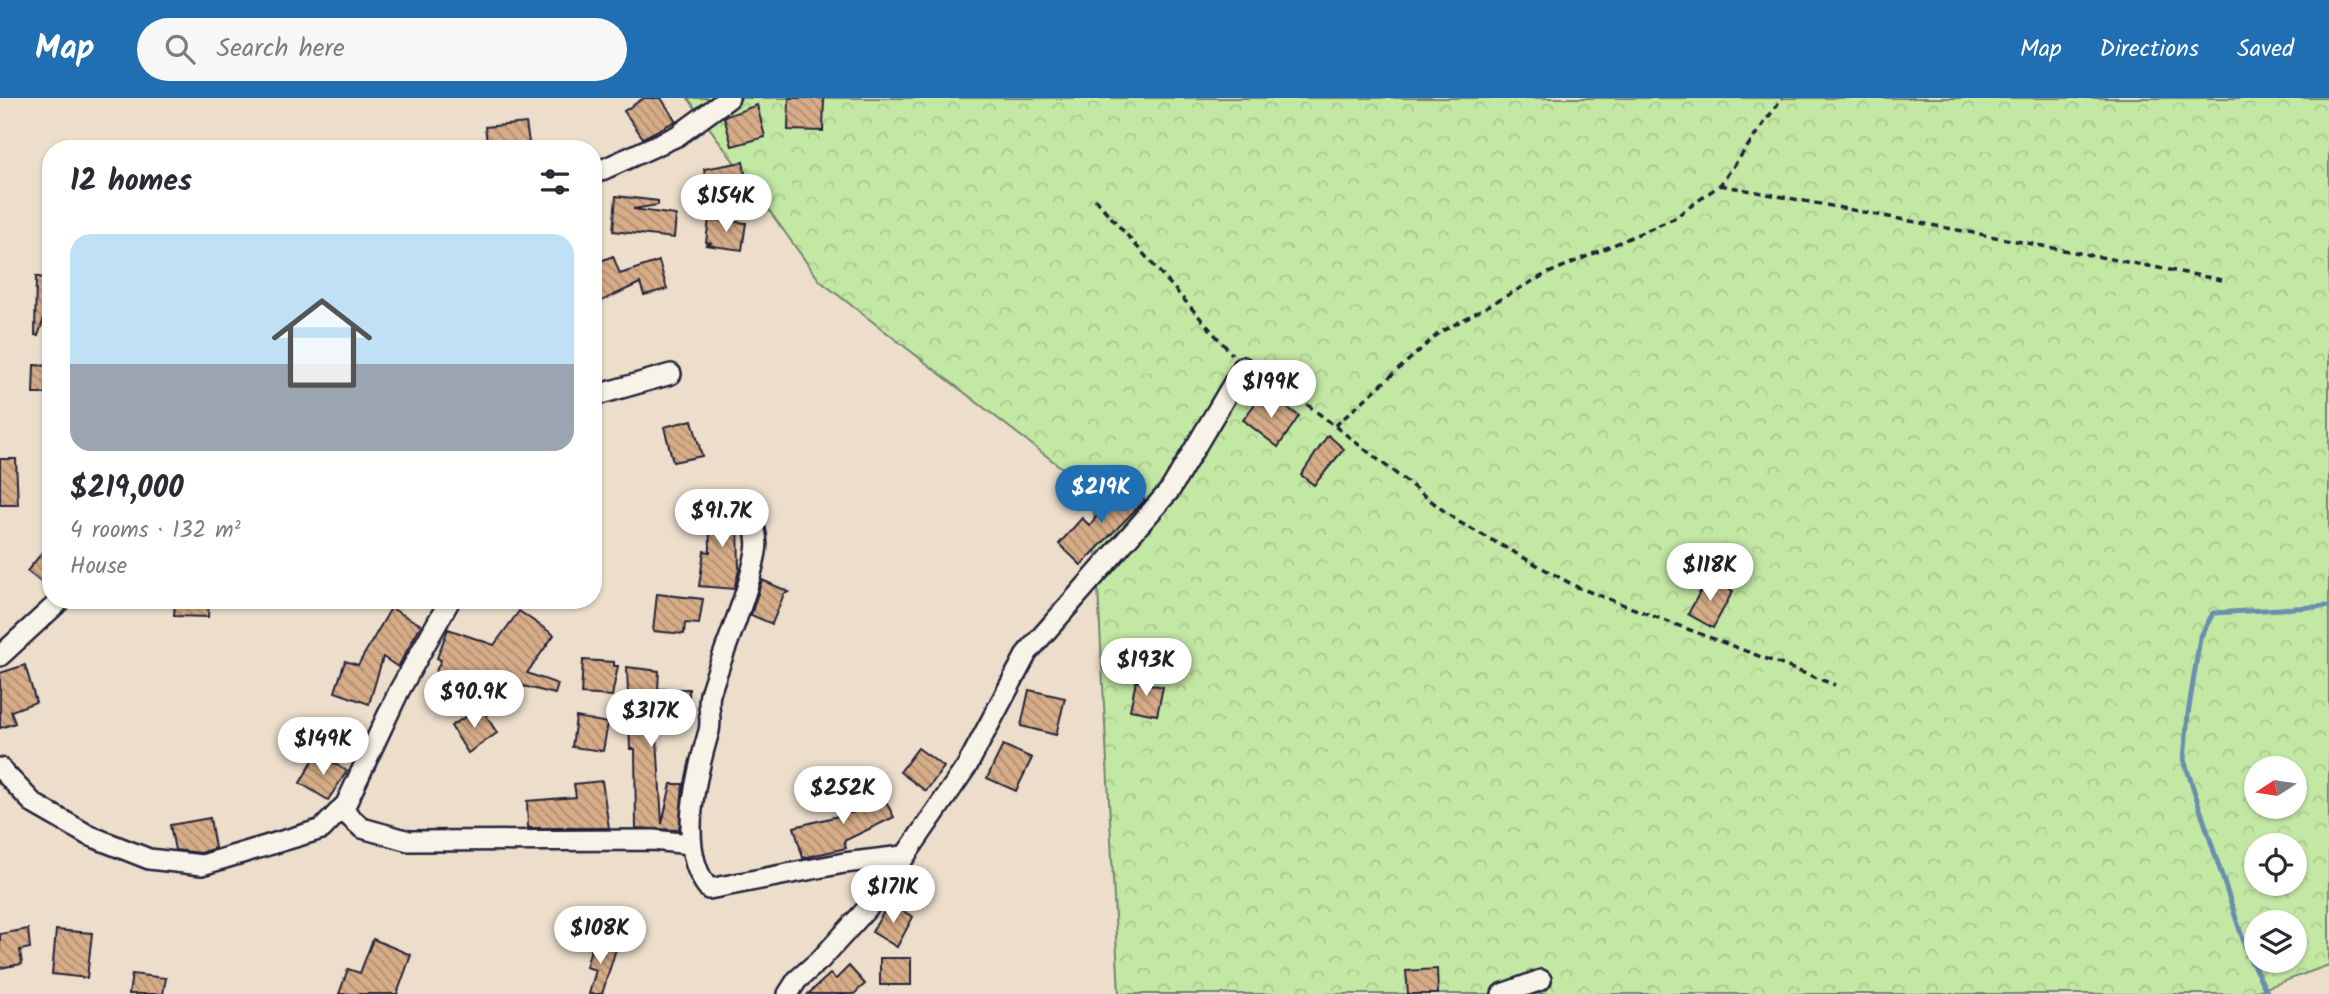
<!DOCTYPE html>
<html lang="en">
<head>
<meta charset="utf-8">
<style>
  body { margin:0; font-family:Kalam,sans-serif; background:#f7f7f7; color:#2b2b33; height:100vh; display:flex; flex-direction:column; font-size:26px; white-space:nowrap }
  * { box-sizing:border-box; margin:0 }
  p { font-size:23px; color:#7c7c81 }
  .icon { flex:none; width:38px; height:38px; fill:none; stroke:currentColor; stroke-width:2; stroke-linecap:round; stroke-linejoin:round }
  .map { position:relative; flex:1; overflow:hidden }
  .sheet { position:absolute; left:42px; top:42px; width:560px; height:469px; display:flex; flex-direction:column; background:#fff; border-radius:28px; box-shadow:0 2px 5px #0004 }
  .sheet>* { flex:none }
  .needle { width:46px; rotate:258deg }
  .buttons { position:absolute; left:2244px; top:658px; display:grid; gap:14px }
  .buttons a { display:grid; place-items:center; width:63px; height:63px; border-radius:50%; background:#fff; box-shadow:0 2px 5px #0004; font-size:35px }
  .price { position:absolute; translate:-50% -60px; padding:0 16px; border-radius:24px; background:#fff; color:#222; font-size:23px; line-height:46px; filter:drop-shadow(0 2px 4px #0008) }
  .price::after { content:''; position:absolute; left:50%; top:42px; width:21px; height:16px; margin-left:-10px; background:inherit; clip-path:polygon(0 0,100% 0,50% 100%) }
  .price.selected { background:#1f6fb2; color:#fff }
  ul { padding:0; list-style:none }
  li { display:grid; align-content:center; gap:14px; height:371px; padding:0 28px }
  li+li { border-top:2px solid #e1e1e2 }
  li span { display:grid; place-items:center; height:217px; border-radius:21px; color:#555 }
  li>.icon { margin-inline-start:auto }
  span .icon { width:126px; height:126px; fill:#fffc; stroke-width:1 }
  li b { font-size:30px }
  h2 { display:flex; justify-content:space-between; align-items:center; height:84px; padding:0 28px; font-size:30px }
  header { display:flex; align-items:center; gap:42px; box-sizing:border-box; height:98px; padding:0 35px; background:#1f6fb2; color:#fff }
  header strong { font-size:33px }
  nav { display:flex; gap:38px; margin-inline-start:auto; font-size:24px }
  .search { width:490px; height:63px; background:#f7f7f7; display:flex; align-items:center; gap:18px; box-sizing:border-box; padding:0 24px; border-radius:38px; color:#7c7c81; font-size:26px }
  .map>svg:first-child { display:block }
  .forest { fill:url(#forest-crowns); stroke:#72856f; stroke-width:2; fill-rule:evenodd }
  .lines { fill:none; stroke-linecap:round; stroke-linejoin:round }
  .stream { stroke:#698fae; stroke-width:5 }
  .building { fill:url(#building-back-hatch); stroke:#22223b; stroke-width:2 }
  .minor-casing { stroke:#22223b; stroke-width:24 }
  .path { stroke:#22223b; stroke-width:3.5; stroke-dasharray:7 5; stroke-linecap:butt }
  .minor { stroke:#f7f3e8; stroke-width:19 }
</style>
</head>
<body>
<header>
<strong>Map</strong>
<div class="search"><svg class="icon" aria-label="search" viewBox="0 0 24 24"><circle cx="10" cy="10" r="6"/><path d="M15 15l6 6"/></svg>Search here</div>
<nav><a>Map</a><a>Directions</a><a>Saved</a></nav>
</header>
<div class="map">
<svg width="2329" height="896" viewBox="0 0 2329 896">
  <defs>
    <pattern id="forest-crowns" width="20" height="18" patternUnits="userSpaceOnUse" patternTransform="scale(1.75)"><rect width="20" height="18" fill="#c3e8a3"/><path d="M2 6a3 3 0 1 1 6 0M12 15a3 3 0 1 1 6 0" fill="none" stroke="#a7c78d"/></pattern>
    <pattern id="building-back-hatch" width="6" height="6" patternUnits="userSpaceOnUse" patternTransform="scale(1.75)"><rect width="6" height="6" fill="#d7ad88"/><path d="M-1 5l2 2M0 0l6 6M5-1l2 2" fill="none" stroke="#ae8c70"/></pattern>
  </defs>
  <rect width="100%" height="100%" fill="#eddecb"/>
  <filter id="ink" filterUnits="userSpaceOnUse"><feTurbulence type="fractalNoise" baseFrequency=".0143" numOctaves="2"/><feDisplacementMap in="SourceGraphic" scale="14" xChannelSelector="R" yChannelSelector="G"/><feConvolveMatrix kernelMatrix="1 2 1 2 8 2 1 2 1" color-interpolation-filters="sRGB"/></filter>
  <g filter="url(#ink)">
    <path class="forest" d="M688,0H2329V867L2249,896H1119L1093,394L820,183ZM2256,670H2294V709H2256ZM2256,747H2294V786H2256ZM2256,824H2294V863H2256Z"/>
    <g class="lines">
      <polyline class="stream" points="2268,896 2248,857 2184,662 2188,616 2200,540 2213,515 2329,508"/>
    </g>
    <g class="building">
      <polygon points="644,0 661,0 676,23 643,40 624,13"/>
      <polygon points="789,0 824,0 823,33 788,32"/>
      <polygon points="757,7 765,39 732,48 724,19"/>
      <polygon points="526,25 530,51 488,51 485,29"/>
      <polygon points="743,64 748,91 709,98 704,71"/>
      <polygon points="616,98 658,103 658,107 633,111 676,117 674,140 613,133"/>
      <polygon points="709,121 746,125 742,152 705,147 712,145 706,144"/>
      <polygon points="613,158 620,176 659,163 667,191 644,197 640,185 593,207 593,166"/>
      <polygon points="36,178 51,183 51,199 38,238 35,237"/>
      <polygon points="34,267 51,268 51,296 33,296"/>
      <polygon points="1270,297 1299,318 1278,349 1243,322 1259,300 1265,304"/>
      <polygon points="692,322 702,358 673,364 664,329"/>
      <polygon points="1328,337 1344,351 1314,387 1301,377"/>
      <polygon points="0,361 16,361 18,407 0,407"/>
      <polygon points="1120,385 1145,402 1081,467 1059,446 1082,420 1090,428"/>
      <polygon points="733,407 738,420 739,472 734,491 699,488 704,453 710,454 709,408"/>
      <polygon points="51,444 51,492 27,473"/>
      <polygon points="1707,481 1733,493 1713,530 1688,516"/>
      <polygon points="762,482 789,494 784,496 772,526 751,517"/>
      <polygon points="657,496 703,501 699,526 685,525 684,536 653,533"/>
      <polygon points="175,502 209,502 208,519 174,518"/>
      <polygon points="391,510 421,527 398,569 383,559 369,606 335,594 345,563 358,567"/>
      <polygon points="519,513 554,537 527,575 558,586 555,596 515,586 511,599 461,582 454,597 430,586 441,562 437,560 448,531 494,547"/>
      <polygon points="583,562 614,564 614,568 618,568 612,598 581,596"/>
      <polygon points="25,567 36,604 11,613 15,625 0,630 0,575"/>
      <polygon points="627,569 659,573 658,591 689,591 689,605 655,605 662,726 671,686 683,686 679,732 636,730 635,651 630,651"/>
      <polygon points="1136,583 1163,589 1157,617 1130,612"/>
      <polygon points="1029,592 1065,600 1056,637 1021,628"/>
      <polygon points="481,609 497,635 468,655 451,628"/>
      <polygon points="576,619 608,625 603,653 572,649"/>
      <polygon points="1003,647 1032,660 1016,693 987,680"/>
      <polygon points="918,650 944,669 926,693 900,674"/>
      <polygon points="317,655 347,673 328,702 300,685"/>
      <polygon points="602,683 609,730 528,730 527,703 576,699 574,686"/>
      <polygon points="879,691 894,719 844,743 846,750 803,760 794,729 854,714 850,705"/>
      <polygon points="210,720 215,750 201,755 175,752 170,727"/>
      <polygon points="889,805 913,819 897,849 872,834"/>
      <polygon points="28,831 30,850 20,852 22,866 0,870 0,836"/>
      <polygon points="56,832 92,835 87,880 52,876"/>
      <polygon points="373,841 411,857 397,896 339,896 348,871 360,875"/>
      <polygon points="593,844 616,851 602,896 589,896 596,872 586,869"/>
      <rect x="880" y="860" width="31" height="27"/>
      <polygon points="849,868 865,886 854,896 808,896 830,876 836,881"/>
      <polygon points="1437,871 1438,896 1408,896 1406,873"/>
      <polygon points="132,876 166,880 163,896 129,896"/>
    </g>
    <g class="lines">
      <g class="minor-casing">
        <g id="minor">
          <polyline points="593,76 677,38 729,0"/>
          <polyline points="593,298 671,276"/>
          <path d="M745,408C753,422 759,438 756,454C747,502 724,549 710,596C707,608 712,621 709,633C696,678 676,752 709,791L844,765L903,758"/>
          <polyline points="0,558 61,502"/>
          <polyline points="0,670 34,706 88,737 149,761 202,767 322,731 346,706 399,593 450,502"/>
          <polyline points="341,711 362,730 409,743 653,742 690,746"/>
          <polyline points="788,896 797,882 821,861 874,803 967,668 1027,555 1170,392 1243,269"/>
          <polyline points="1502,896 1541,882"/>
        </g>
      </g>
      <g class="path">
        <polyline points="1720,87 2222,182"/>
        <polyline points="1095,101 1232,256"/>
        <polyline points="1258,273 1268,276 1457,423 1577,489 1835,587"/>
        <polyline points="1335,328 1439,235 1544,177 1673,121 1720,87 1782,0"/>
      </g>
      <use href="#minor" class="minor"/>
    </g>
  </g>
</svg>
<div class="buttons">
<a><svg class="needle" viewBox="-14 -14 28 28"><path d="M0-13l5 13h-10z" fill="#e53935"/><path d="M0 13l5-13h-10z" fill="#7c7c81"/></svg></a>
<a><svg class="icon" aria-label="locate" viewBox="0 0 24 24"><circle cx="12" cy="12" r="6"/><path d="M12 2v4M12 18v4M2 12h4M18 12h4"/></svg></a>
<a><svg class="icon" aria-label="layers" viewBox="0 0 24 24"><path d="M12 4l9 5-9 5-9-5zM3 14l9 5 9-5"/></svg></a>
</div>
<b class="price" style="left:726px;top:136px">$154K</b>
<b class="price" style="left:1271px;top:322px">$199K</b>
<b class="price selected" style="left:1101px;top:427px">$219K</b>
<b class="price" style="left:722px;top:451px">$91.7K</b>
<b class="price" style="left:1710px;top:505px">$118K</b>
<b class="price" style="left:1146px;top:600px">$193K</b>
<b class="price" style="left:474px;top:632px">$90.9K</b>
<b class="price" style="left:651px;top:651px">$317K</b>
<b class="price" style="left:323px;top:679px">$149K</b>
<b class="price" style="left:843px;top:728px">$252K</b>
<b class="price" style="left:893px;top:827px">$171K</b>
<b class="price" style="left:600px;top:868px">$108K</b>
<section class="sheet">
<h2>12 homes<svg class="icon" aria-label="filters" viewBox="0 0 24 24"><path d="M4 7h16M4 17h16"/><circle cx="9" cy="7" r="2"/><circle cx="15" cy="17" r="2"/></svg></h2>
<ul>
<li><span style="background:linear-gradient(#bfe0f5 60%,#9aa5b1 0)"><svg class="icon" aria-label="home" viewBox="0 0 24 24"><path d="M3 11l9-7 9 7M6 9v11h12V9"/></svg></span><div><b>$219,000</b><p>4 rooms · 132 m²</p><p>House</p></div></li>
</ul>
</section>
</div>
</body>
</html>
